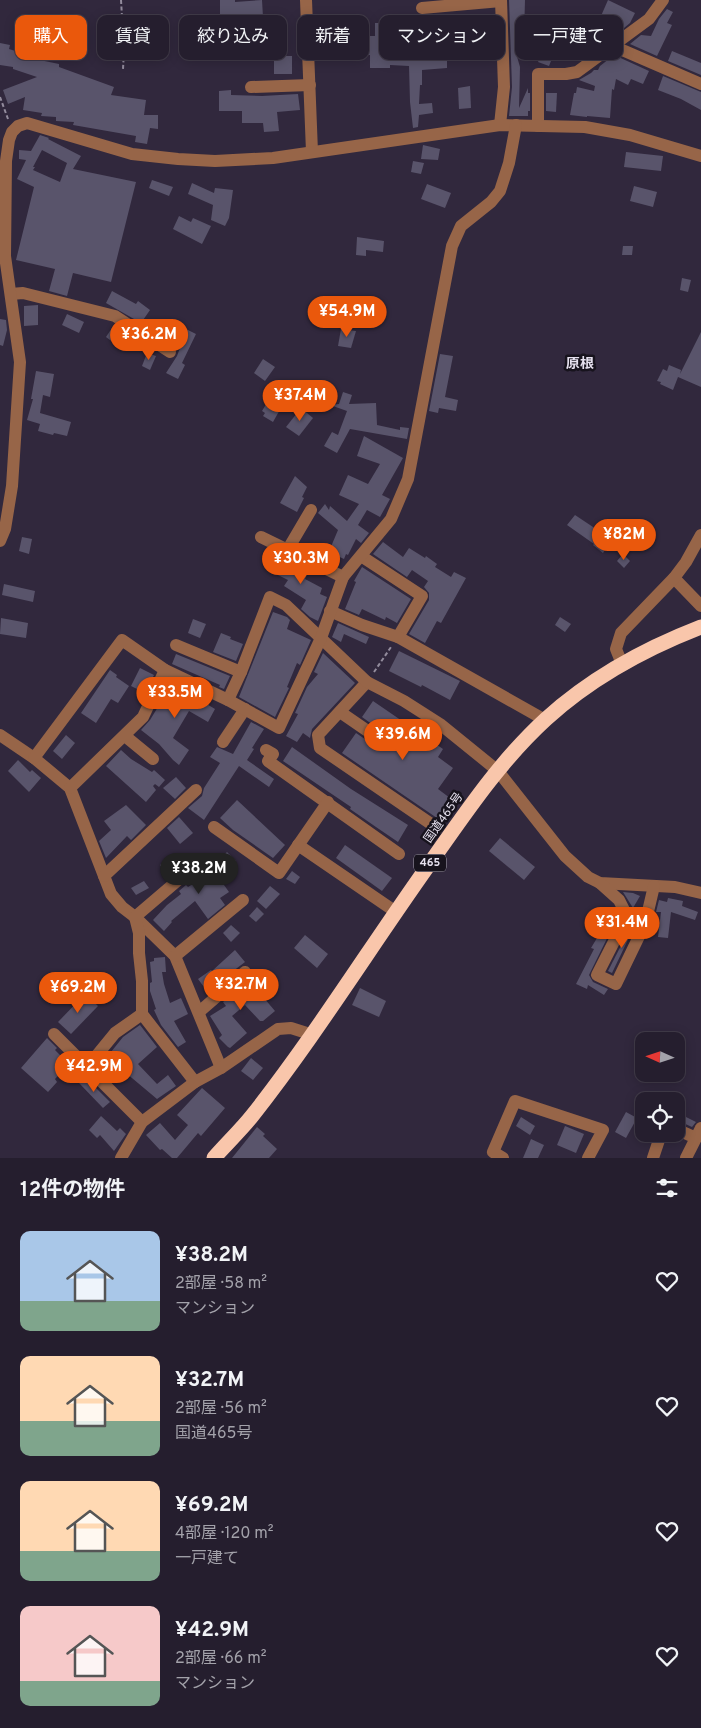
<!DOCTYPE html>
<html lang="ja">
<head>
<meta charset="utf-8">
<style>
  body { margin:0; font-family:Overpass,"Noto Sans JP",sans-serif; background:#2d2736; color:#f1f3f6; height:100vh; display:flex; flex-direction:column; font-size:19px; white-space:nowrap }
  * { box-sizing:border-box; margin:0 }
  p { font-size:16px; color:#a3a2aa }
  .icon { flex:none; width:28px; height:28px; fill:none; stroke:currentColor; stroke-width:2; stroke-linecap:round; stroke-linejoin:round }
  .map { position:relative; height:1158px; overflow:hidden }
  .details { display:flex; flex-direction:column; background:#251e2e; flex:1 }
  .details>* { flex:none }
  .hud { position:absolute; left:15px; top:15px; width:671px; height:45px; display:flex; gap:10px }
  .needle { width:32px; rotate:273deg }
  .tools { position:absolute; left:635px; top:1032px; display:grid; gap:10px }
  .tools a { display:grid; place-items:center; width:50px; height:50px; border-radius:10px; background:#251e2e; box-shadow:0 2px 12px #0003,0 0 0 1px #423c4a; font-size:25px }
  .price { position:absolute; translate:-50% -42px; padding:0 11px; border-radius:18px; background:#ea580c; color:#fff; font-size:16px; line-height:32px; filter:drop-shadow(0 1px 2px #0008) }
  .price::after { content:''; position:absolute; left:50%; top:30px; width:15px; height:11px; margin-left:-8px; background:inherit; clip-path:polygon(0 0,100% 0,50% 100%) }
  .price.current { background:#222; color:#fff }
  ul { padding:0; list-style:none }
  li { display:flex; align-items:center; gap:15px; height:125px; padding:0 20px }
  li span { display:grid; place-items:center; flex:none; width:140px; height:100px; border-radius:10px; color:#555 }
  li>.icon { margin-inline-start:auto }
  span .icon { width:60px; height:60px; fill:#fffc; stroke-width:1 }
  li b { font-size:21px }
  h2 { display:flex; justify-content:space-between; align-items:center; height:60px; padding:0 20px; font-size:21px }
  .chip { padding:0 18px; border-radius:10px; background:#251e2e; box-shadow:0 2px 12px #0003,0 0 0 1px #423c4a; font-size:18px; line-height:45px }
  .chip.current { background:#ea580c; color:#fff }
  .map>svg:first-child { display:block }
  .building { fill:#59546b; fill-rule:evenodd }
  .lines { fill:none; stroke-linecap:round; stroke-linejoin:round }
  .path { stroke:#938c9d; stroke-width:2; stroke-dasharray:4 2.5; stroke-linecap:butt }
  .minor { stroke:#976548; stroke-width:12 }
  .highway { stroke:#f9c6ab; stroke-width:15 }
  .labels { text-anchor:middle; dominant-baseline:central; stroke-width:5; stroke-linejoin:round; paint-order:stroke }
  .shield { fill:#17131d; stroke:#a8a3b0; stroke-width:1 }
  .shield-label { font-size:11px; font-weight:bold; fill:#e6e1ef }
  .street-label { font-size:12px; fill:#e6e1ef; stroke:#17131d }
  .neighbourhood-label { font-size:14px; font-weight:bold; fill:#e6e1ef; stroke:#17131d }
</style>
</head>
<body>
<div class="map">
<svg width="701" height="1158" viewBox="0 0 701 1158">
  <rect width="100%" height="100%" fill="#31283d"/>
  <g class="building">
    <polygon points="220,0 235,0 235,2 262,0 263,17 220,20"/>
    <polygon points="509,0 525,0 524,36 522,36 521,55 516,53 520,67 519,108 528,88 528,93 530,93 530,111 528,111 528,116 509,116 512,87"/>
    <polygon points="608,0 635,13 630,23 624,28 601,16"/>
    <polygon points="667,9 673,12 667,23 672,25 657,56 630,44 641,35 651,36 659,19"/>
    <polygon points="448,16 465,17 465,20 485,21 484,41 487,41 488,51 463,54 462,35 447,35"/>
    <polygon points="406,21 421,21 422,45 425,45 425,59 447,57 447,68 422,70 422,85 420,85 419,104 432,103 433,113 419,115 418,127 413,128 410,102 409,66 390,65 390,68 370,68 370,55 326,58 326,46 357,44 357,36 375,36 375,23 406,23"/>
    <polygon points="0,43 10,45 9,49 31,56 30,58 59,64 59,67 114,87 111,95 146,100 144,115 158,115 158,129 150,128 147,144 135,142 136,136 73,125 74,122 56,121 56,117 41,116 42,113 23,110 25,97 8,104 3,90 37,77 13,69 13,67 0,65"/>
    <polygon points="672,51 701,63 701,75 668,61"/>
    <polygon points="543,52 553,56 549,66 538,62"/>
    <polygon points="614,55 649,71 643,84 631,79 628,85 616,79 614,90 612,89 610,118 587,116 587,117 570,115 574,93 576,93 577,87 594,91 595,86 579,80 591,73 594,70 598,70 600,66"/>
    <rect x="274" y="56" width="18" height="18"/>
    <polygon points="663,76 701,92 701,110 681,99 658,90"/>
    <polygon points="470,86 471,108 459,109 458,88"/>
    <polygon points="231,90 231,95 262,96 298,94 300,110 277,112 279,131 264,132 263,123 242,123 242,111 219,111 219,91"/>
    <polygon points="546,93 557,93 556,112 546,111"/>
    <path d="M40,135L49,138L48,139L81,156L73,169L136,182L111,282L73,273L67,296L49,291L55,269L16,260L34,187L17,179L26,160L19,159V150L31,151ZM42,150L67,163L60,182L33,170L35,167H33Z"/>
    <polygon points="423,145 440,149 438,160 421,159"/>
    <polygon points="626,152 663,156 661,171 624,167"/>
    <polygon points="413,161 424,163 421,174 411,172"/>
    <polygon points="152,180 173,187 169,196 149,188"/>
    <polygon points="192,183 214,193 215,188 233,190 229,218 225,226 211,220 213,205 188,194"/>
    <polygon points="427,184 451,193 445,208 421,199"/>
    <polygon points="634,186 657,192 653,207 630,201"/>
    <polygon points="179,216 191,222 193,218 211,226 202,244 173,229"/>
    <polygon points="357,237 384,241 383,252 366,250 366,256 356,255"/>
    <polygon points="623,246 633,246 632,255 622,255"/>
    <polygon points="682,278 691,280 688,292 680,290"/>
    <polygon points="112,291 136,304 138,301 150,310 141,323 106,303"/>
    <polygon points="38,305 38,325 24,326 24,306"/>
    <polygon points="67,314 84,322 79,333 62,325"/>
    <polygon points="0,319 6,320 7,330 3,346 0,345"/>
    <polygon points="114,325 132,337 123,350 106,337"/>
    <polygon points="184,328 196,334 182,363 185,365 178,379 166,373 177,356 180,348 175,345"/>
    <polygon points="341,329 356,331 351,348 338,346"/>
    <polygon points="701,332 701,387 678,377 673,390 660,384 661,382 657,381 663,369 667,371 669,365 681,370 680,374"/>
    <polygon points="147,353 156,356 150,370 142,366"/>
    <polygon points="440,354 453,356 445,397 458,400 456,411 439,408 438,413 429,411"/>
    <polygon points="263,359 275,367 265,381 254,373"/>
    <polygon points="36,371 54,374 50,397 43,395 40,413 71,422 67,436 54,433 53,435 38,431 40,424 27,420 33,399 31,399"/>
    <polygon points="274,391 286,399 273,422 263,416 265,413 262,411"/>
    <polygon points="343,392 352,395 349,404 376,403 377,425 400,430 400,427 409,428 407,439 350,429 337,453 324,446 332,432 338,435 347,411 330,405 339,404"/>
    <polygon points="301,408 313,418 299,436 286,427"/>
    <polygon points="364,436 403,458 382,495 390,499 380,517 367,510 358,525 369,533 361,543 356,539 348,555 346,554 344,559 331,553 333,550 330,549 338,530 318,513 325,504 329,510 330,506 347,521 359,504 339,495 348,475 368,484 380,464 357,456"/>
    <polygon points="295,476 307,487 302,497 304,498 297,512 280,503"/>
    <polygon points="575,515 611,539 603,553 593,545 594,544 567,525"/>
    <polygon points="22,537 32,539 29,554 19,551"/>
    <polygon points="383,542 403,557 409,548 425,558 426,556 437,564 435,567 451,577 454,572 466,578 441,623 437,621 425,643 409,634 429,600 429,593 424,587 428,581 412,570 407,577 373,554"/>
    <polygon points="273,552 309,570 305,579 322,588 320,594 327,597 318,621 310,617 301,609 306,600 284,586 288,580 272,572 277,562 271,559"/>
    <polygon points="623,554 630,561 624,568 617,561"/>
    <polygon points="362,567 411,599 397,623 386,617 385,620 362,609 359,615 345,609 356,582 354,581"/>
    <polygon points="4,584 35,591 33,602 2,595"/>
    <polygon points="273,612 287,617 290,620 287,629 311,640 300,665 297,663 287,687 289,688 275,717 239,697"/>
    <polygon points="560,617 571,624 565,632 555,625"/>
    <polygon points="1,618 28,623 26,638 0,634"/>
    <polygon points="193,619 206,624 200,638 188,633"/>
    <polygon points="338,623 369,637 366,644 344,634 341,642 332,637"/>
    <polygon points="221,633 231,637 230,639 243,644 236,661 213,652"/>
    <polygon points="399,651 460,681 450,700 422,685 421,687 389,671"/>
    <polygon points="323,653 355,683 312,729 310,738 303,733 297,742 286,736 298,714 295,713 307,687 318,674 314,672"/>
    <polygon points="176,654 230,676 224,689 219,687 220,685 172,664"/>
    <polygon points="140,668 154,675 145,693 131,686"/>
    <polygon points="110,670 117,675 116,677 129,686 118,703 111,699 96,723 81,713"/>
    <polygon points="170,682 215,709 208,722 189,711 173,738 189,750 179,765 173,760 159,744 141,730 150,720 161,702 159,701 168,683"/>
    <polygon points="373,701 443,749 438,757 453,768 438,789 450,798 437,818 342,753 356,733 381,750 388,750 392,747 393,743 390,737 362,717"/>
    <polygon points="251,722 264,729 252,748 254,749 247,760 274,779 269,787 239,766 204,820 188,808 202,796 204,788 220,763 210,757 217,747 233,754"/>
    <polygon points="66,735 75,743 62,759 53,751"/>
    <polygon points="292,747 351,789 408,825 398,842 376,827 350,809 351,807 283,761"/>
    <polygon points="121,750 131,759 152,772 154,770 165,780 159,787 155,784 153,786 156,790 146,802 106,766"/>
    <polygon points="18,760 30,772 32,770 41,778 29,792 8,771"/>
    <polygon points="176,777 186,788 175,799 163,788"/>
    <polygon points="237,800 285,845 273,858 233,830 220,818"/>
    <polygon points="126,805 146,825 131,840 127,836 106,858 99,841 111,830 104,821"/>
    <polygon points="179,817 193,833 180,844 167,828"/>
    <polygon points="500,838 535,867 524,880 489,851"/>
    <polygon points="345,845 392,878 382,891 336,858"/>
    <polygon points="227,852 236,861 219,878 229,892 220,898 225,905 208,919 195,901 171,921 172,922 164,931 153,920 167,905 181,894 179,891 186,885 188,887 218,868 214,865"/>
    <polygon points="177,854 184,864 167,876 160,865"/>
    <polygon points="292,871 300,877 295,884 286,879"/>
    <polygon points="144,881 149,888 136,895 131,888"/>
    <polygon points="270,886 280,894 266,909 257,901"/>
    <polygon points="623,892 633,893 640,896 633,908"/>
    <polygon points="668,898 683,901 682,906 698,912 695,920 671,912 668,938 658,937 661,912 656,912 659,900 667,902"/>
    <polygon points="257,907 264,914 256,922 249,916"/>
    <polygon points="612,913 618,916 589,975 593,982 608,989 604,995 588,985 587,989 576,984 594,949 591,948"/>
    <polygon points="633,922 636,923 612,973 608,971"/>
    <polygon points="231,925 240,933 231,942 223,933"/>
    <polygon points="305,935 328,954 317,968 294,948"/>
    <polygon points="235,950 245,962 207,991 198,979 211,970 212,971"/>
    <polygon points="165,957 166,972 162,972 164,984 170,1003 181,998 188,1014 174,1021 186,1042 178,1047 161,1025 154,1010 156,1009 150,991 150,983 152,982 150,962 154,961 154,958"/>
    <polygon points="255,976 264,986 258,991 275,1011 263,1021 260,1021 245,1005 232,1016 247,1033 230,1048 228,1047 219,1038 222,1035 210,1016 226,1006 223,1002"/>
    <polygon points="360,988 386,1001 379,1017 352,1005"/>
    <polygon points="85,994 98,1006 71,1034 58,1022"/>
    <polygon points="140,1025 157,1047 138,1064 157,1084 168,1075 176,1086 157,1099 126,1073 119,1080 112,1074 118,1067 107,1057 123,1037"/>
    <polygon points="47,1038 57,1048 55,1050 69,1064 55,1079 57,1082 48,1092 21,1068"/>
    <polygon points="251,1058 263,1068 253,1080 241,1071"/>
    <polygon points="85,1077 110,1102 103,1108 79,1083"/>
    <polygon points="202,1088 225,1108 201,1136 198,1133 177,1158 172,1158 162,1149 160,1150 146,1135 160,1123 175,1140 188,1125 177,1115"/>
    <polygon points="626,1112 637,1118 626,1138 615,1132"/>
    <polygon points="101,1116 117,1131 120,1128 126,1134 114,1151 100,1135 97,1138 89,1130"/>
    <polygon points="684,1116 696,1122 692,1127 681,1122"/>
    <polygon points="521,1117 535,1126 530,1135 516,1126"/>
    <polygon points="565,1126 584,1134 576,1153 557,1145"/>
    <polygon points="257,1127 265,1134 263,1136 277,1149 269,1158 232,1158"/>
    <polygon points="531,1139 544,1145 538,1158 523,1158"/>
  </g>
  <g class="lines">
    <g class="path">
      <polyline points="121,0 124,51 123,69"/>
      <polyline points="0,97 8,119"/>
      <polyline points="374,672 391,647"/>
    </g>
    <g class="minor">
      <polyline points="306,0 312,152"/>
      <polyline points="422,8 501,1"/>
      <polyline points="613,46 701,84"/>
      <polyline points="251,87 310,85"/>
      <polyline points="500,125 504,87 501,0"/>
      <polyline points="538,126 538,74 566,74 577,72 649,19 663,0"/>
      <polyline points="11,294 23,293 115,316 170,352"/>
      <polyline points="261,537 343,577"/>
      <polyline points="0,541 5,529 12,486 20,362 5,256 6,161 9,140 12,132 18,126 27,123 132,154 178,159 215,161 273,158 500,125 585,127 630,135 701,156"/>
      <polyline points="288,549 311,510"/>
      <polyline points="361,556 422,596 398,637"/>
      <polyline points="674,578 701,606"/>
      <polyline points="330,611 362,625 398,637 545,720"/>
      <polyline points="176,645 241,672"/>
      <polyline points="622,664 616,649 621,633 674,578 686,562 701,535"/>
      <polyline points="367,682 318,735 320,748 437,828"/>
      <polyline points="228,700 241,672 270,597 286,605 367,682 404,701 440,724 498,771 565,856 588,877 600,883 675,887 701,893"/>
      <polyline points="340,712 385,743"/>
      <polyline points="0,735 34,758 70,788 111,894 122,907 135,917 175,956 221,1068"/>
      <polyline points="125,736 153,759"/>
      <polyline points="223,742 245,709"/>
      <polyline points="266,750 273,754 268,761 399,854"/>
      <polyline points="34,758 122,640 165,670 228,700 279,728 321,638 343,577 391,519 408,479 452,246 461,226 491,202 500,191 509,163 516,125"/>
      <polyline points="70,788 143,717 165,670"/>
      <polyline points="214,827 279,873 328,802"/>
      <polyline points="298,845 396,912"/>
      <polyline points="104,876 196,790"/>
      <polyline points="600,883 619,900 627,916 597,975 616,984 645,924 654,886"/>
      <polyline points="175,956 243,900"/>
      <polyline points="199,1012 245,972"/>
      <polyline points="142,1014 195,1082"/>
      <polyline points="54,1034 142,1122"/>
      <polyline points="88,1066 115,1033 142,1014 142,981 139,953 139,933 135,917 197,864"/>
      <polyline points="676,1129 696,1138"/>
      <polyline points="121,1158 142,1122 195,1082 221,1068 278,1029 291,1028 313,1035"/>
      <polyline points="503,1158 493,1152 515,1101 603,1130 588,1158"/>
      <polyline points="653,1158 661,1134"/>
      <polyline points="686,1158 701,1128"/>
    </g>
    <path class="highway" d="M214,1158C226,1144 240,1131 252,1116C315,1036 369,949 428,866C464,815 499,762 546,719C591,678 644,649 701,627"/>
  </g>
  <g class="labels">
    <rect class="shield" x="414" y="854.5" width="32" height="17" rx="4"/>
    <g class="shield-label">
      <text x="430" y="863">465</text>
    </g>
    <g class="street-label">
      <text transform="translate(444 818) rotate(-55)">国道465号</text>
    </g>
    <g class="neighbourhood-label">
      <text x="580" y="364">原根</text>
    </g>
  </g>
</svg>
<div class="tools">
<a><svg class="needle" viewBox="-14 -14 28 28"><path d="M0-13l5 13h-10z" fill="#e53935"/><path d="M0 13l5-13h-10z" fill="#a3a2aa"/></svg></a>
<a><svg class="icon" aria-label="locate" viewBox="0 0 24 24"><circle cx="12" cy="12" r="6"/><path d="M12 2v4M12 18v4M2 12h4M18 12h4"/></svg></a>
</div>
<b class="price" style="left:347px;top:338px">¥54.9M</b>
<b class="price" style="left:149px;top:361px">¥36.2M</b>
<b class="price" style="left:300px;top:422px">¥37.4M</b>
<b class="price" style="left:624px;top:561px">¥82M</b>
<b class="price" style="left:301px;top:585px">¥30.3M</b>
<b class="price" style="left:175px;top:719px">¥33.5M</b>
<b class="price" style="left:403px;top:761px">¥39.6M</b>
<b class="price current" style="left:199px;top:895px">¥38.2M</b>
<b class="price" style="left:622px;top:949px">¥31.4M</b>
<b class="price" style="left:241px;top:1011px">¥32.7M</b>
<b class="price" style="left:78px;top:1014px">¥69.2M</b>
<b class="price" style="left:94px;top:1093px">¥42.9M</b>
<div class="hud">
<a class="chip current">購入</a>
<a class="chip">賃貸</a>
<a class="chip">絞り込み</a>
<a class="chip">新着</a>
<a class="chip">マンション</a>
<a class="chip">一戸建て</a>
</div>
</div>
<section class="details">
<h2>12件の物件<svg class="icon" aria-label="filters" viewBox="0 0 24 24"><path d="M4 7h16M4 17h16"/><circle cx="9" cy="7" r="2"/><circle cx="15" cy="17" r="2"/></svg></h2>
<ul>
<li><span style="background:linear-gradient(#a9c7e8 70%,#7fa58c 0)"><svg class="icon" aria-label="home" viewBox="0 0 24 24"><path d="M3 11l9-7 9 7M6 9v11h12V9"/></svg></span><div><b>¥38.2M</b><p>2部屋 · 58 m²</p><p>マンション</p></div><svg class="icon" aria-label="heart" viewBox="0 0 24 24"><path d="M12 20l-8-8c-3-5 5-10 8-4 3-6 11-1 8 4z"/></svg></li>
<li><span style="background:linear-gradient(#ffd9b3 65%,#7fa58c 0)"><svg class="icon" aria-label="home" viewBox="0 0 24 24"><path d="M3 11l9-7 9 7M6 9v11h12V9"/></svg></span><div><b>¥32.7M</b><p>2部屋 · 56 m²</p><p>国道465号</p></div><svg class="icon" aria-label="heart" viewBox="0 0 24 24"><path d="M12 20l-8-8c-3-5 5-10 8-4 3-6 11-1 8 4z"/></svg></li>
<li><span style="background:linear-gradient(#ffd9b3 70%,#7fa58c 0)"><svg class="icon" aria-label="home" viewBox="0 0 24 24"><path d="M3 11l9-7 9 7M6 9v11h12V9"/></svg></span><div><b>¥69.2M</b><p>4部屋 · 120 m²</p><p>一戸建て</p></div><svg class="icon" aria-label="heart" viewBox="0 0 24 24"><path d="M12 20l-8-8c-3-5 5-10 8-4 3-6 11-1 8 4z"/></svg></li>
<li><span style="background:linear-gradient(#f6c9c9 75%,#7fa58c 0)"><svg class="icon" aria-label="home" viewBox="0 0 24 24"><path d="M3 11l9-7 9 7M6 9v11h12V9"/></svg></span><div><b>¥42.9M</b><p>2部屋 · 66 m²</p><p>マンション</p></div><svg class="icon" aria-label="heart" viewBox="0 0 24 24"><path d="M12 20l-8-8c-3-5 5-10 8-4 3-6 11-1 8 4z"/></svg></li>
</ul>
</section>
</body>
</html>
